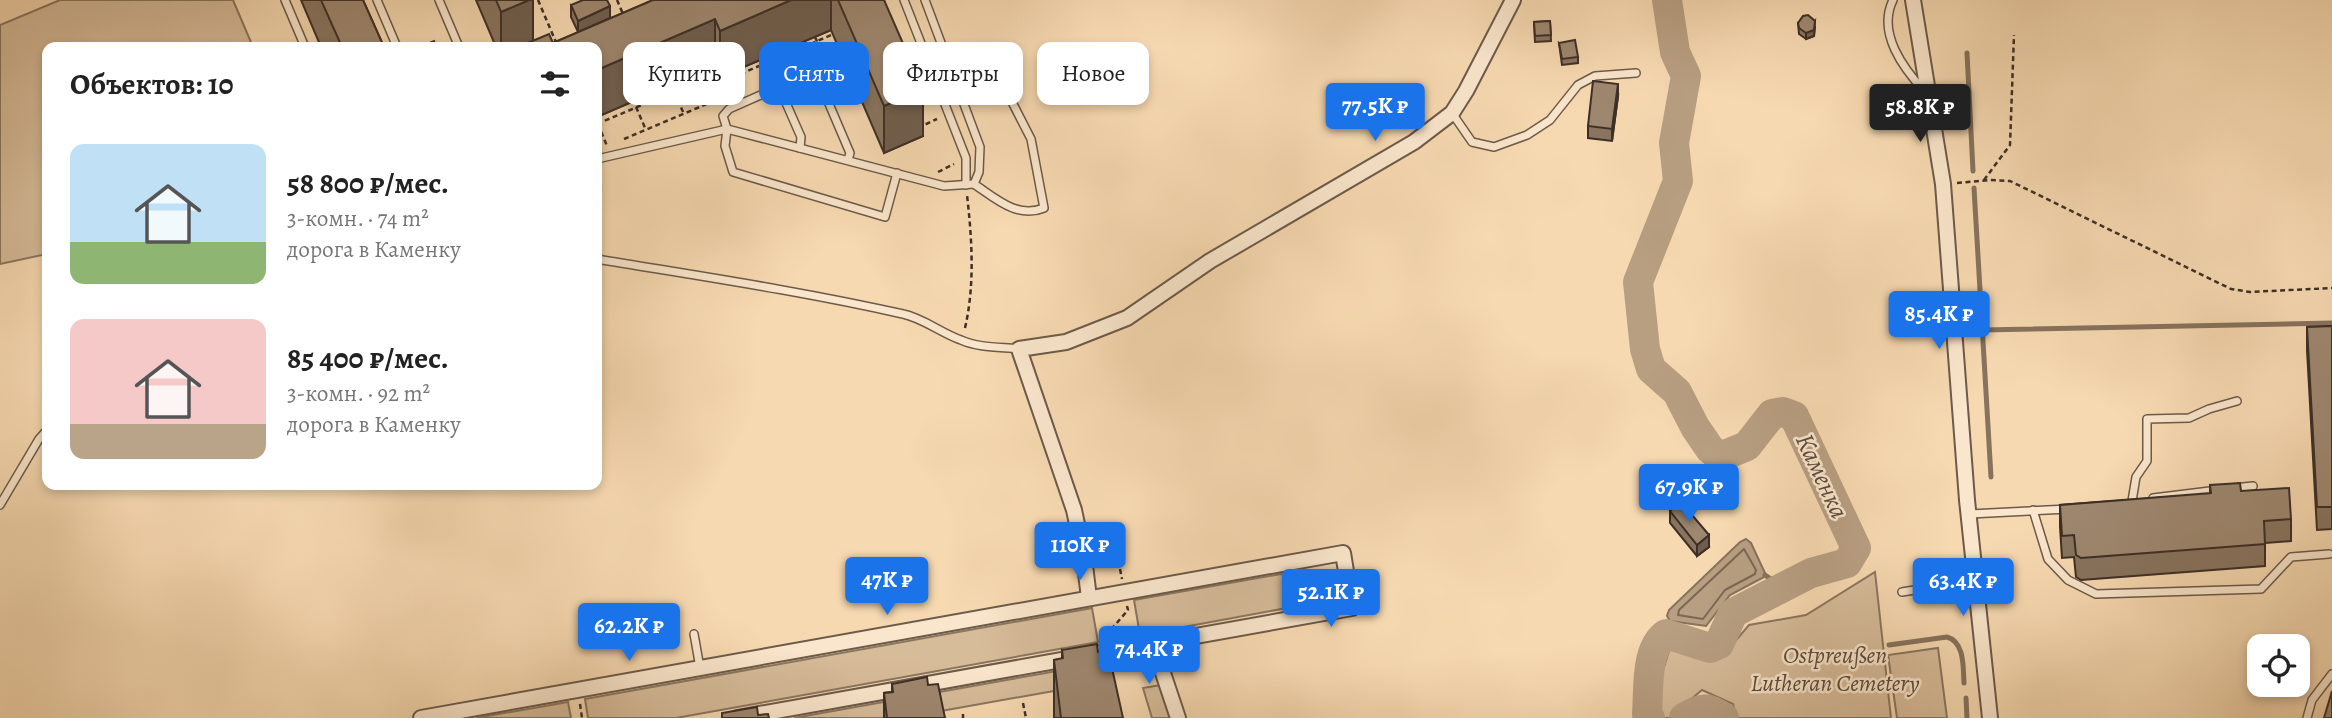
<!DOCTYPE html>
<html lang="ru">
<head>
<meta charset="utf-8">
<style>
  body { margin:0; font-family:Alegreya,serif; background:#f2f2f2; color:#222; height:100vh; display:flex; flex-direction:column; font-size:26px; white-space:nowrap }
  * { box-sizing:border-box; margin:0 }
  p { font-size:23px; color:#767676 }
  .icon { flex:none; width:38px; height:38px; fill:none; stroke:currentColor; stroke-width:2; stroke-linecap:round; stroke-linejoin:round }
  .map { position:relative; flex:1; overflow:hidden }
  .panel { position:absolute; left:42px; top:42px; width:560px; height:448px; display:flex; flex-direction:column; background:#fff; border-radius:14px; box-shadow:0 4px 10px #0003 }
  .panel>* { flex:none }
  .hud { position:absolute; left:623px; top:42px; width:665px; height:63px; display:flex; gap:14px }
  .tools { position:absolute; left:2247px; top:634px; display:grid; gap:14px }
  .tools a { display:grid; place-items:center; width:63px; height:63px; border-radius:14px; background:#fff; box-shadow:0 4px 10px #0003; font-size:35px }
  .price { position:absolute; translate:-50% -60px; padding:0 16px; border-radius:7px; background:#1a73e8; color:#fff; font-size:23px; line-height:46px; filter:drop-shadow(0 2px 4px #0008) }
  .price::after { content:''; position:absolute; left:50%; top:42px; width:21px; height:16px; margin-left:-10px; background:inherit; clip-path:polygon(0 0,100% 0,50% 100%) }
  .price.on { background:#222; color:#fff }
  ul { padding:0; list-style:none }
  li { display:flex; align-items:center; gap:21px; height:175px; padding:0 28px }
  li span { display:grid; place-items:center; flex:none; width:196px; height:140px; border-radius:14px; color:#555 }
  li>.icon { margin-inline-start:auto }
  span .icon { width:84px; height:84px; fill:#fffc; stroke-width:1 }
  li b { font-size:30px }
  h2 { display:flex; justify-content:space-between; align-items:center; height:84px; padding:0 28px; font-size:30px }
  .tag { padding:0 24px; border-radius:14px; background:#fff; box-shadow:0 4px 10px #0003; font-size:24px; line-height:63px }
  .tag.on { background:#1a73e8; color:#fff }
  .map>svg:first-child { display:block }
  .green { fill:#d7bc9a; stroke:#8a7660; stroke-width:2 }
  .water { fill:#b89f82; stroke:#87725e; stroke-width:2 }
  .lines { fill:none; stroke-linecap:round; stroke-linejoin:round }
  .shore { stroke:#7a6754; stroke-width:2 }
  .stream { stroke:#87725e; stroke-width:5 }
  .river { stroke:#b89f82; stroke-width:30 }
  .service-casing { stroke:#6c5a4a; stroke-width:10 }
  .minor-casing { stroke:#6c5a4a; stroke-width:18 }
  .path { stroke:#3d2f27; stroke-width:2.5; stroke-dasharray:5 3.5; stroke-linecap:butt }
  .service { stroke:#fae6cc; stroke-width:7 }
  .minor { stroke:#fae6cc; stroke-width:14 }
  .wall { fill:#88745f; stroke:#3d2f27; stroke-width:2 }
  .shaded-wall { fill:#6f5e4e; stroke:#3d2f27; stroke-width:2 }
  .building { fill:#9e876f; stroke:#3d2f27; stroke-width:2 }
  .labels { text-anchor:middle; dominant-baseline:central; stroke-width:5; stroke-linejoin:round; paint-order:stroke }
  .park-label { font-size:24px; font-style:italic; fill:#5c4b3e; stroke:#fae6cc }
  .water-label { font-size:26px; font-style:italic; fill:#5c4b3e; stroke:#fae6cc }
</style>
</head>
<body>
<div class="map">
<svg width="2332" height="718" viewBox="0 0 2332 718">
  <rect width="100%" height="100%" fill="#f7d9b1"/>
  <filter id="stains"><feTurbulence type="fractalNoise" baseFrequency=".00286" numOctaves="4"/><feColorMatrix values="0 0 0 0 .2 0 0 0 0 .09 0 0 0 0 .02 0 0 0 .5 -.17"/></filter>
  <radialGradient id="worn" r=".72"><stop offset=".6" stop-color="#630" stop-opacity="0"/><stop offset="1" stop-color="#630" stop-opacity=".3"/></radialGradient>
  <g class="green">
    <polygon points="60,0 233,0 253,47 47,47 47,254 0,264 0,25"/>
    <polygon points="1875,572 1891,718 1736,718 1733,704 1702,690 1669,718 1662,718 1656,692 1670,648 1726,652 1749,625 1806,615"/>
    <path d="M1281,574C1299,579 1303,597 1287,608L1140,635L1134,600Z"/>
    <polygon points="1092,608 1098,642 676,718 588,718 585,699"/>
    <polygon points="1938,648 1947,718 1897,718 1888,655"/>
    <polygon points="1102,663 1093,684 902,718 794,718"/>
    <polygon points="1161,685 1172,718 1152,718 1143,688"/>
    <polygon points="568,702 571,718 476,718"/>
  </g>
  <polygon class="water" points="1746,539 1751,543 1765,573 1764,577 1730,595 1706,626 1670,621 1667,616 1669,610 1740,542"/>
  <g class="lines">
    <polygon class="shore" points="1744,549 1756,570 1755,574 1725,590 1703,619 1678,615 1679,610"/>
    <g class="stream">
      <polyline points="1967,53 1973,171"/>
      <polyline points="1974,188 1991,477"/>
      <polyline points="1982,330 2332,323"/>
      <polyline points="1765,575 1782,587"/>
      <path d="M1889,645L1947,637C1965,642 1963,668 1964,683"/>
      <polyline points="1966,698 1967,718"/>
    </g>
    <g class="river">
      <path d="M1650,718L1647,714C1649,689 1645,649 1666,634L1710,648L1719,644L1733,613L1811,573L1847,563L1856,548L1794,416L1783,412L1772,414L1747,446L1720,457L1710,449L1695,427L1677,392L1651,369L1645,349L1638,282L1678,181L1674,143L1686,76L1675,52L1667,0"/>
      <path d="M1684,718C1701,708 1707,705 1724,718"/>
    </g>
    <g class="service-casing">
      <g id="service">
        <polyline points="285,0 305,47"/>
        <polyline points="377,0 397,47"/>
        <polyline points="439,0 459,47"/>
        <polyline points="904,0 966,158 966,185"/>
        <path d="M1893,0C1877,33 1903,68 1925,92"/>
        <polyline points="779,87 801,137 800,148"/>
        <polyline points="1452,113 1472,142 1494,147 1527,135 1550,120 1578,85 1595,76 1636,73"/>
        <polyline points="597,159 727,129 944,186 974,184 979,172 980,147 925,0"/>
        <polyline points="848,160 850,153 815,71 729,109 723,116 727,129 725,146 733,172 885,217 897,173"/>
        <path d="M974,184C995,198 1017,219 1044,208L1031,139L994,67"/>
        <path d="M597,259C699,276 801,291 903,314C923,318 941,333 961,340C979,348 1000,347 1019,349"/>
        <polyline points="2233,488 2253,486"/>
        <polyline points="2153,498 2218,490"/>
        <polyline points="2132,501 2136,477 2147,461 2147,419 2189,418 2209,409 2237,401"/>
        <polyline points="0,505 39,439 47,430"/>
        <polyline points="2033,510 2048,559 2068,580 2096,594 2261,589 2291,557 2329,554"/>
        <polyline points="1970,514 2068,509"/>
        <polyline points="1902,592 1976,580"/>
        <polyline points="694,634 700,668"/>
        <polyline points="2307,718 2312,700 2332,674"/>
      </g>
    </g>
    <g class="minor-casing">
      <g id="minor">
        <polyline points="1913,0 1943,184 1967,500 1990,718"/>
        <polyline points="1089,598 1084,557 1074,510 1019,349 1066,342 1127,318 1210,261 1414,142 1452,113 1466,91 1513,0"/>
        <polyline points="1153,643 1178,718"/>
        <polyline points="421,718 1343,553 1352,608 737,718"/>
      </g>
    </g>
    <g class="path">
      <polyline points="538,0 558,47"/>
      <polyline points="617,0 623,14"/>
      <polyline points="815,37 823,55"/>
      <polyline points="814,59 823,55 828,66"/>
      <polyline points="763,65 768,78"/>
      <polyline points="710,68 724,100"/>
      <polyline points="717,84 836,33"/>
      <polyline points="674,92 684,114"/>
      <polyline points="636,107 646,130"/>
      <polyline points="921,119 924,125 937,119"/>
      <polyline points="597,124 713,75"/>
      <polyline points="598,124 607,146"/>
      <polyline points="624,139 721,98"/>
      <polyline points="938,172 954,164"/>
      <polyline points="1984,180 2010,145 2014,35"/>
      <polyline points="1957,183 1990,180 2010,181 2231,289 2250,292 2332,288"/>
      <path d="M965,328C975,285 972,239 967,195"/>
      <polyline points="1120,569 1122,579"/>
      <polyline points="1110,637 1109,632 1128,610 1127,606"/>
      <polyline points="1023,703 1026,718"/>
      <polyline points="580,704 582,718"/>
      <polyline points="963,714 963,718"/>
    </g>
    <use href="#service" class="service"/>
    <use href="#minor" class="minor"/>
  </g>
  <g class="wall">
    <polygon points="301,0 363,0 384,47 321,47"/>
    <polygon points="476,0 533,0 533,40 553,43 653,0 884,0 923,136 884,153 831,30 720,77 715,66 597,117 597,47 496,47"/>
    <polygon points="571,5 610,18 578,32 571,17"/>
    <polygon points="1550,21 1551,41 1535,42 1534,22"/>
    <polygon points="1798,23 1815,27 1814,36 1806,39 1799,34"/>
    <polygon points="1559,43 1578,57 1578,63 1562,65"/>
    <polygon points="1618,96 1612,141 1588,138 1588,126"/>
    <polygon points="2332,326 2332,529 2317,530 2307,350 2307,327"/>
    <polygon points="2210,485 2241,491 2291,519 2291,541 2265,543 2265,566 2081,580 2076,577 2074,557 2062,558 2060,527 2060,505 2210,494"/>
    <polygon points="1670,511 1709,547 1697,556 1670,523"/>
    <polygon points="1062,650 1123,718 1054,718 1054,660 1062,659"/>
    <polygon points="892,684 928,685 945,718 884,718 884,693 892,692"/>
  </g>
  <g class="shaded-wall">
    <polygon points="529,0 533,0 533,46 531,47 501,47 501,12"/>
    <polygon points="791,0 831,0 831,30 720,77 720,31"/>
    <polygon points="610,6 610,18 578,32 578,21"/>
    <polygon points="715,19 715,66 597,117 597,70"/>
    <polygon points="1815,21 1814,36 1806,39 1806,33"/>
    <polygon points="1618,84 1618,96 1612,141 1612,129"/>
    <polygon points="923,89 923,136 884,153 884,106"/>
    <polygon points="1709,535 1709,547 1697,556 1697,545"/>
  </g>
  <g class="building">
    <polygon points="321,0 363,0 384,47 342,47"/>
    <polygon points="496,0 529,0 501,12"/>
    <polygon points="583,0 607,0 610,6 578,21 571,5"/>
    <polygon points="653,0 791,0 720,31 715,19 597,70 597,47 518,47 549,34 553,43"/>
    <polygon points="838,0 884,0 923,89 884,106"/>
    <polygon points="1808,15 1815,21 1814,30 1806,33 1799,28 1798,23 1803,16"/>
    <polygon points="1550,21 1551,35 1535,36 1534,22"/>
    <polygon points="1575,40 1578,57 1562,59 1559,43"/>
    <polygon points="434,41 436,47 422,47 422,46"/>
    <polygon points="1593,81 1618,84 1612,129 1588,126"/>
    <polygon points="2332,326 2332,507 2317,507 2307,327"/>
    <polygon points="2240,483 2241,491 2289,488 2291,519 2264,521 2265,544 2081,558 2076,555 2074,535 2062,536 2060,505 2211,493 2210,485"/>
    <polygon points="1681,502 1709,535 1697,545 1670,511"/>
    <polygon points="1097,644 1098,652 1108,650 1123,718 1061,718 1054,660 1063,658 1062,650"/>
    <polygon points="927,677 928,685 938,684 945,718 887,718 884,693 893,692 892,684"/>
    <polygon points="2332,691 2332,718 2324,718"/>
    <polygon points="757,707 758,715 768,714 769,718 722,718 722,713"/>
  </g>
  <g class="labels">
    <g class="park-label">
      <text x="1835" y="655">Ostpreußen<tspan x="1835" dy="28">Lutheran Cemetery</tspan></text>
    </g>
    <g class="water-label">
      <text transform="translate(1822 476) rotate(65)">Каменка</text>
    </g>
  </g>
  <rect width="100%" height="100%" filter="url(#stains)"/>
  <rect width="100%" height="100%" fill="url(#worn)"/>
</svg>
<div class="tools">
<a><svg class="icon" aria-label="locate" viewBox="0 0 24 24"><circle cx="12" cy="12" r="6"/><path d="M12 2v4M12 18v4M2 12h4M18 12h4"/></svg></a>
</div>
<b class="price" style="left:1375px;top:143px">77.5K ₽</b>
<b class="price on" style="left:1920px;top:144px">58.8K ₽</b>
<b class="price" style="left:1939px;top:351px">85.4K ₽</b>
<b class="price" style="left:1689px;top:524px">67.9K ₽</b>
<b class="price" style="left:1080px;top:582px">110K ₽</b>
<b class="price" style="left:887px;top:617px">47K ₽</b>
<b class="price" style="left:1963px;top:618px">63.4K ₽</b>
<b class="price" style="left:1331px;top:629px">52.1K ₽</b>
<b class="price" style="left:629px;top:663px">62.2K ₽</b>
<b class="price" style="left:1149px;top:686px">74.4K ₽</b>
<div class="hud">
<a class="tag">Купить</a>
<a class="tag on">Снять</a>
<a class="tag">Фильтры</a>
<a class="tag">Новое</a>
</div>
<section class="panel">
<h2>Объектов: 10<svg class="icon" aria-label="filters" viewBox="0 0 24 24"><path d="M4 7h16M4 17h16"/><circle cx="9" cy="7" r="2"/><circle cx="15" cy="17" r="2"/></svg></h2>
<ul>
<li><span style="background:linear-gradient(#bfe0f5 70%,#8fb573 0)"><svg class="icon" aria-label="home" viewBox="0 0 24 24"><path d="M3 11l9-7 9 7M6 9v11h12V9"/></svg></span><div><b>58 800 ₽/мес.</b><p>3-комн. · 74 m²</p><p>дорога в Каменку</p></div></li>
<li><span style="background:linear-gradient(#f6c9c9 75%,#b9a48a 0)"><svg class="icon" aria-label="home" viewBox="0 0 24 24"><path d="M3 11l9-7 9 7M6 9v11h12V9"/></svg></span><div><b>85 400 ₽/мес.</b><p>3-комн. · 92 m²</p><p>дорога в Каменку</p></div></li>
</ul>
</section>
</div>
</body>
</html>
